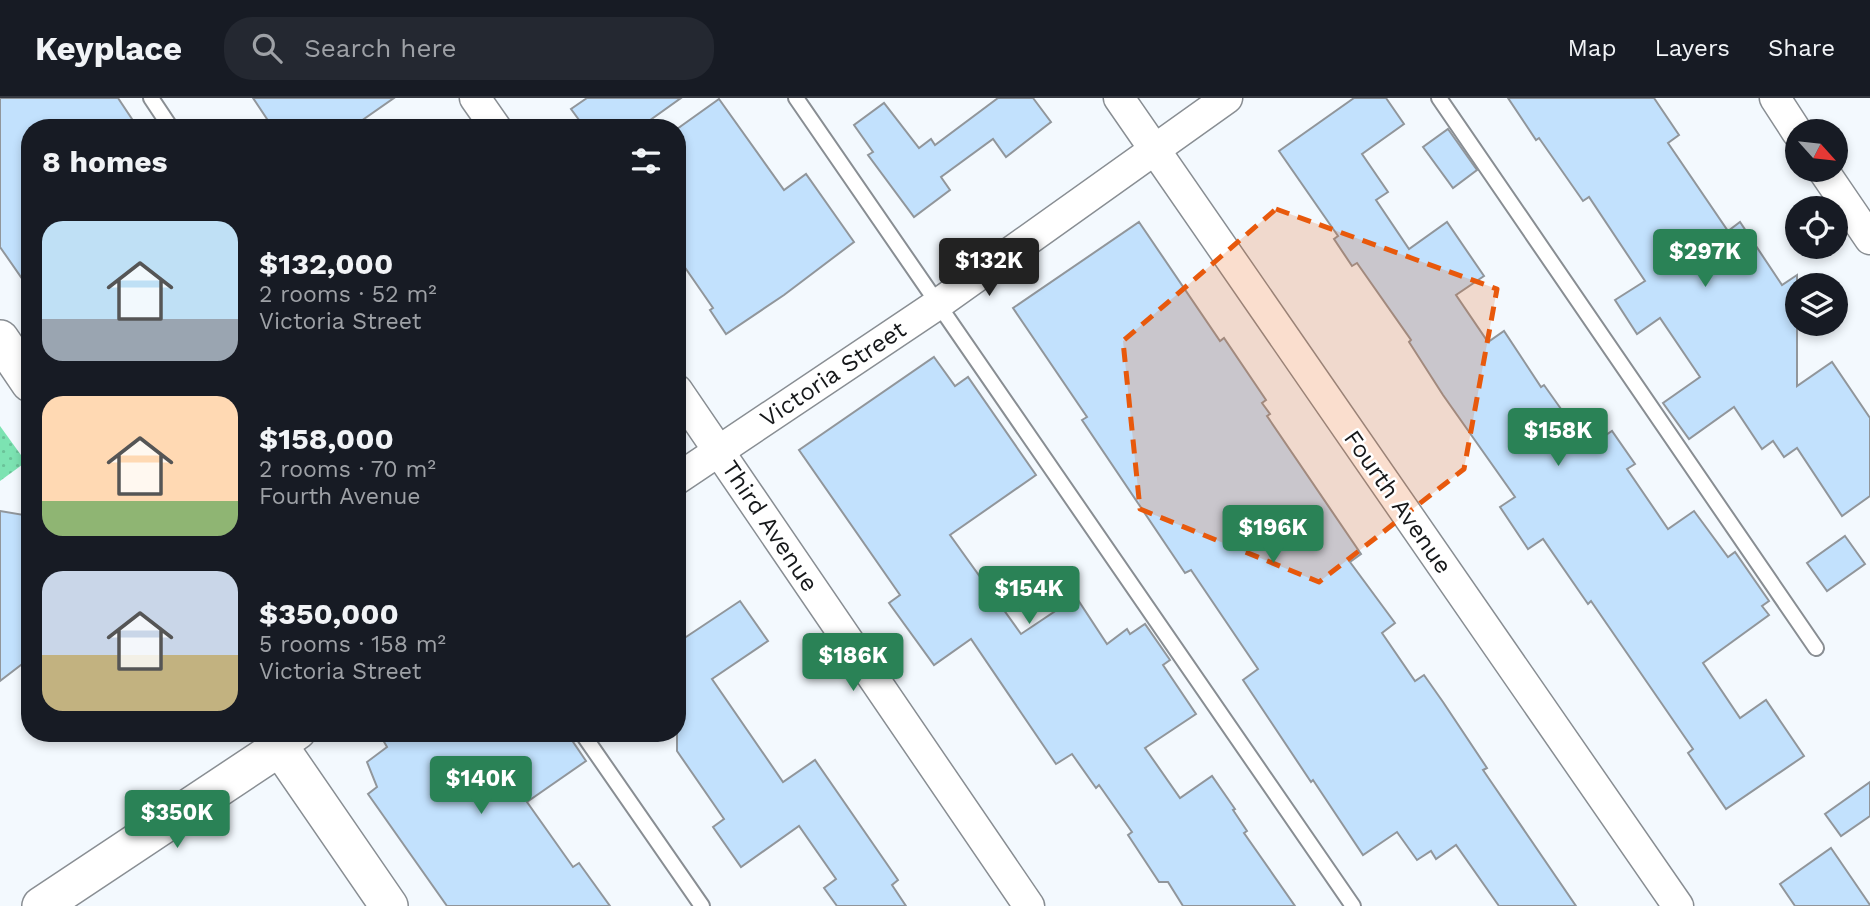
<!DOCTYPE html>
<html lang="en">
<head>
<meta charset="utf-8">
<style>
  body { margin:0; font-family:"Work Sans",sans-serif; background:#242831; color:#f1f3f6; height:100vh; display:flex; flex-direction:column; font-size:26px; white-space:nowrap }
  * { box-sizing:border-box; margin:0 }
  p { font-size:23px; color:#9ea1a6 }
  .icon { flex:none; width:38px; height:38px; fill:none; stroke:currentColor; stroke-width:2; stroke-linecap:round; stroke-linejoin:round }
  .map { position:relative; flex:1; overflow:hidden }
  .details { position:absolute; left:21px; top:21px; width:665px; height:623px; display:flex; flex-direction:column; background:#171b24; border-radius:28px; box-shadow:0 4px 10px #0003 }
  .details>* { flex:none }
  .needle { width:46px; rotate:117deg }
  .fabs { position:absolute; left:1785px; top:21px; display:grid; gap:14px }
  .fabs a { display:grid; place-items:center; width:63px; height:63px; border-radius:50%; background:#171b24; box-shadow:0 4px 10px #0003; font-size:35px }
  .price { position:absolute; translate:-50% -60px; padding:0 16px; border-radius:7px; background:#2a8256; color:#fff; font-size:23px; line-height:46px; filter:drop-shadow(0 2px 4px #0008) }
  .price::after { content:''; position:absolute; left:50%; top:42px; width:21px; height:16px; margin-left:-10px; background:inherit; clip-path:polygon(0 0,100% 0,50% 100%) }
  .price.current { background:#222; color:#fff }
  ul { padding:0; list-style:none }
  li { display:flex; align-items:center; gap:21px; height:175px; padding:0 21px }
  li span { display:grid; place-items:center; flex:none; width:196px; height:140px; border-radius:21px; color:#555 }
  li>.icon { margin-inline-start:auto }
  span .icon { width:84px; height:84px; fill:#fffc; stroke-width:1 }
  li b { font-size:30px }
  h2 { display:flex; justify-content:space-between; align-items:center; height:84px; padding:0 21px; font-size:30px }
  header { display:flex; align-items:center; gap:42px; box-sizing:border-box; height:98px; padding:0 35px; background:#171b24; border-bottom:2px solid #363941 }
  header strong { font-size:33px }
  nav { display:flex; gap:38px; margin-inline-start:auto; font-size:24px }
  .search { width:490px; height:63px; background:#242831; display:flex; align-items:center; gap:18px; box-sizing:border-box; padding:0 24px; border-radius:28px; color:#9ea1a6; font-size:26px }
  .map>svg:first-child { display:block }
  .park { fill:url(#park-dots) }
  .building { fill:#c2e1fd; stroke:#91969b; stroke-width:2 }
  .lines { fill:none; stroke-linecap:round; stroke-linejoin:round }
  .service-casing { stroke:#898e93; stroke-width:18 }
  .minor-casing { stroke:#898e93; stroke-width:33 }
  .tertiary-casing { stroke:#898e93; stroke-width:40 }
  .service { stroke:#fff; stroke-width:14 }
  .minor { stroke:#fff; stroke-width:30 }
  .tertiary { stroke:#fff; stroke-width:37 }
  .marked { fill:#e8590c; fill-opacity:0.2; stroke:#e8590c; stroke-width:5; stroke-dasharray:14 9; stroke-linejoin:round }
  .labels { text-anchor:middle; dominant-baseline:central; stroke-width:5; stroke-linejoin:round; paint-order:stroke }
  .street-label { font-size:24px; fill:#16181a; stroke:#fff }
</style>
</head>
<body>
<header>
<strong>Keyplace</strong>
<div class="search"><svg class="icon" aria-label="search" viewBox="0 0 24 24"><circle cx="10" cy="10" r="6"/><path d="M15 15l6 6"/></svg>Search here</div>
<nav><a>Map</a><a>Layers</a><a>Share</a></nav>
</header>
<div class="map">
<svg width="1870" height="808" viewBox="0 0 1870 808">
  <defs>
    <pattern id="park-dots" width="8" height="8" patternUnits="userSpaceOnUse" patternTransform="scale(1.75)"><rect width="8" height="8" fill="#7ce3b2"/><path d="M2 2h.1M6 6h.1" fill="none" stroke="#6ac298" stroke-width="1.8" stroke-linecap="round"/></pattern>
  </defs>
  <rect width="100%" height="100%" fill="#f3f9fe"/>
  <polygon class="park" points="0,328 26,364 0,383"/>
  <g class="building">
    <polygon points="0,0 118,0 138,30 30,30 30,192 0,149"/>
    <polygon points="253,0 394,0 351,30 273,30"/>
    <polygon points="587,0 681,0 639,30 585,30 571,11"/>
    <polygon points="998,0 1033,0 1051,24 1006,59 993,41 941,79 950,92 914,119 868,57 873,54 854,27 884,5 919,50 931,41 935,47"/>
    <polygon points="1354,0 1386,0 1404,26 1362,56 1388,94 1376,102 1409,151 1447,124 1484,178 1456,197 1488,244 1504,233 1541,289 1544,287 1588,349 1612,333 1635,366 1627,371 1668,431 1694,413 1728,459 1735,454 1769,503 1762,508 1769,517 1703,565 1740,620 1766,602 1804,658 1726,711 1688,655 1693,651 1591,503 1588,506 1543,441 1528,451 1500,409 1515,399 1443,297 1409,244 1411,242 1357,165 1352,168 1334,141 1338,138 1279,53"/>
    <polygon points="1508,0 1654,0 1679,37 1668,45 1728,133 1740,124 1782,187 1797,177 1797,288 1832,264 1870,320 1870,398 1842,418 1797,350 1784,359 1773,343 1762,351 1734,309 1689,341 1663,305 1700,279 1660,220 1637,236 1615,202 1645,183 1589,99 1583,103 1539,40 1536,42"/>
    <polygon points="719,1 784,92 806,76 854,144 784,197 726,236 710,212 713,210 677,158 677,31"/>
    <polygon points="1448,31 1477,72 1453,90 1423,49"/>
    <polygon points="1139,124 1220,243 1224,240 1266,302 1262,305 1270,316 1267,318 1361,456 1350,464 1395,525 1382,535 1415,583 1424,577 1443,604 1487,670 1483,672 1576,808 1499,808 1456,747 1436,761 1431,753 1417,762 1397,734 1363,757 1313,682 1311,684 1243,582 1258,571 1191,472 1185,475 1082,322 1087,319 1013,210"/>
    <polygon points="934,259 955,288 968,279 1036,377 950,437 1021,536 1063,508 1065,511 1078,502 1107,546 1127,531 1130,536 1145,526 1170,562 1163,567 1196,616 1145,650 1180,700 1212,678 1235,711 1233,712 1247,733 1244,735 1295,808 1183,808 1168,784 1159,784 1128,737 1132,734 1099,687 1096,690 1072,656 1056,666 971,541 934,567 889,505 900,497 799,352"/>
    <polygon points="0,413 30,418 30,560 0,583"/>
    <polygon points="1845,438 1865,466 1827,493 1807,465"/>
    <polygon points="740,503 768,543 712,581 783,684 815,662 898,782 892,787 906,808 837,808 824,790 836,781 799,728 741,769 713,729 724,721 677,653 677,545"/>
    <polygon points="379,635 567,635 586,663 527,704 573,769 579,765 610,808 447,808 368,696 377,689 367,664 387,649"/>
    <polygon points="1870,684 1870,718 1841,738 1825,716"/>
    <polygon points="1831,750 1870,807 1870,808 1795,808 1780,786"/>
  </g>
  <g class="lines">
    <g class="service-casing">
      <g id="service">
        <polyline points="151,0 171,30"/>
        <polyline points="796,0 1353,808"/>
        <polyline points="1439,0 1816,550"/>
        <polyline points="582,635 702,808"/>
      </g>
    </g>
    <g class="minor-casing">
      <g id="minor">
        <polyline points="475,0 496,30"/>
        <polyline points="1119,0 1678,808"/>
        <polyline points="1775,0 1797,34"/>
        <polyline points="1823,72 1870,141"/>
        <polyline points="677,292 1029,808"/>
        <polyline points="677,381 938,206 1227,0"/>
        <polyline points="280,649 300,635"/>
      </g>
    </g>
    <g class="tertiary-casing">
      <g id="tertiary">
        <polyline points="0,241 30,285"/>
        <polyline points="270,635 389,808"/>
        <polyline points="41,808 280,649"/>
      </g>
    </g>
    <use href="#service" class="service"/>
    <use href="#minor" class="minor"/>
    <use href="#tertiary" class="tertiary"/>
  </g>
  <path class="marked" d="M1276,111L1497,191L1464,371L1319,484L1140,411L1123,243Z"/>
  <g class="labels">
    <g class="street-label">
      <text transform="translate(833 276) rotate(-34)">Victoria Street</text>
      <text transform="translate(1398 404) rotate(55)">Fourth Avenue</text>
      <text transform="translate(770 428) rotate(56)">Third Avenue</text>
    </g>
  </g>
</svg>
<div class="fabs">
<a><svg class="needle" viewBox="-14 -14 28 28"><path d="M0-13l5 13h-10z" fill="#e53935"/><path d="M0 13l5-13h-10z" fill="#9ea1a6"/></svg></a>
<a><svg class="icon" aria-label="locate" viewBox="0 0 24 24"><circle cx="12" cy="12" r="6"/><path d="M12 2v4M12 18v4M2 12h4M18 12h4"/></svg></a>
<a><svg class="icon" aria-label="layers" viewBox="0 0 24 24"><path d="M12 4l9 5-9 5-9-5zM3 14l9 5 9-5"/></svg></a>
</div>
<b class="price" style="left:1705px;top:191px">$297K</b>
<b class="price current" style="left:989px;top:200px">$132K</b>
<b class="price" style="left:1558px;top:370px">$158K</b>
<b class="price" style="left:1273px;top:467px">$196K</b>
<b class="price" style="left:1029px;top:528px">$154K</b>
<b class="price" style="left:853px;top:595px">$186K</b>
<b class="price" style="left:481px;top:718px">$140K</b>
<b class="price" style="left:177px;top:752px">$350K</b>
<section class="details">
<h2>8 homes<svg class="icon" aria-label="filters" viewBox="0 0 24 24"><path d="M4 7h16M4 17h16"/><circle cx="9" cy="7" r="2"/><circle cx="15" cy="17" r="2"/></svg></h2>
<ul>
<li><span style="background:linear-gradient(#bfe0f5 70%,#9aa5b1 0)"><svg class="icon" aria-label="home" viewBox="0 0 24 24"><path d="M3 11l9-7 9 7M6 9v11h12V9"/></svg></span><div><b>$132,000</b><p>2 rooms · 52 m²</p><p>Victoria Street</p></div></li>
<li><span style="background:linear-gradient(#ffd9b3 75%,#8fb573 0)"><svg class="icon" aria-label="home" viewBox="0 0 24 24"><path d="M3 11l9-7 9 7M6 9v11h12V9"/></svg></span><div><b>$158,000</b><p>2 rooms · 70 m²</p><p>Fourth Avenue</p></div></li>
<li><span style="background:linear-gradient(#c9d6e8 60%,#c2b280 0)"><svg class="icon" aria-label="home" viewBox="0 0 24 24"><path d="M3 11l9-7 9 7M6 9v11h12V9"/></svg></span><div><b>$350,000</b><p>5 rooms · 158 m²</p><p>Victoria Street</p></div></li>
</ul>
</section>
</div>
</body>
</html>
